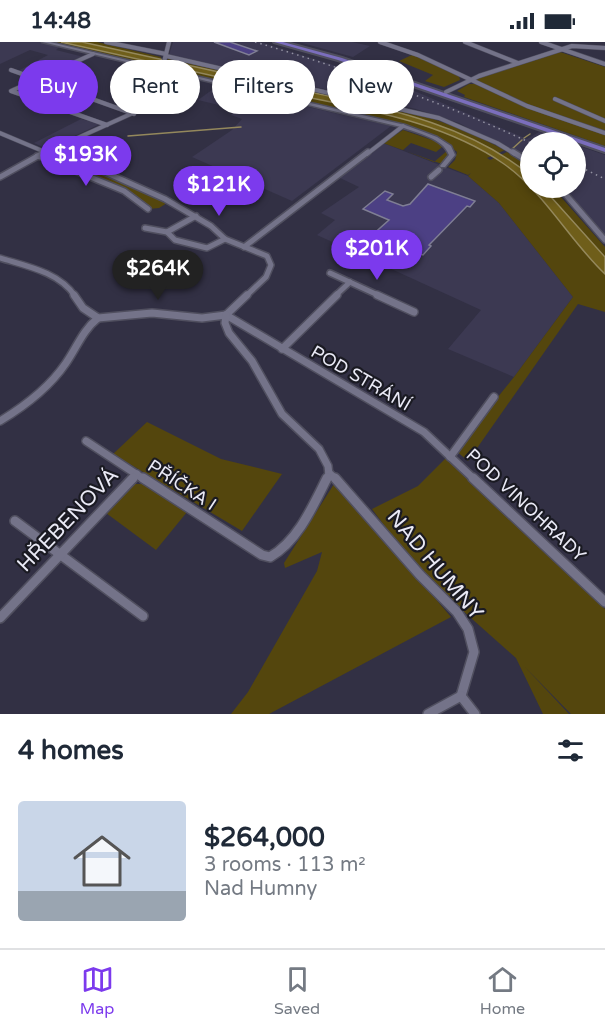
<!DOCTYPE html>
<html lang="en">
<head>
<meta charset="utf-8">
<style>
  body { margin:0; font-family:"Varela Round",sans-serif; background:#f2f2f3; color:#1f2937; height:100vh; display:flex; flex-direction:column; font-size:22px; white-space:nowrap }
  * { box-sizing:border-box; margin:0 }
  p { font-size:20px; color:#747a83 }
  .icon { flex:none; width:33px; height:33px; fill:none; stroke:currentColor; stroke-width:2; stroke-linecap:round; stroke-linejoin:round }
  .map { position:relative; height:672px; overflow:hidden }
  .drawer { display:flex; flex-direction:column; background:#fff; flex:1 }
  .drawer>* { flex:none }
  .guide { position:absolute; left:18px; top:18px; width:570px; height:54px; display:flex; gap:12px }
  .fabs { position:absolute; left:520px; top:90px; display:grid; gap:12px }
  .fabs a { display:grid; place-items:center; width:66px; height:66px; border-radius:50%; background:#fff; box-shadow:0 3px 9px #0003; font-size:30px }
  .price { position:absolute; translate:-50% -51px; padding:0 14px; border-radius:21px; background:#7c3aed; color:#fff; font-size:20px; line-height:39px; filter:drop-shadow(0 2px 3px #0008) }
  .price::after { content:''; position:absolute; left:50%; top:36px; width:18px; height:14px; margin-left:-9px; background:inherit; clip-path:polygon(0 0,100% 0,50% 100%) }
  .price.current { background:#222; color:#fff }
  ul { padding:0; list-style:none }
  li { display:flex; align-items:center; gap:18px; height:150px; padding:0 18px }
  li+li { border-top:2px solid #e0e1e3 }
  li span { display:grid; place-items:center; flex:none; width:168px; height:120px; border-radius:6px; color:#555 }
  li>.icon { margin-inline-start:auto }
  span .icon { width:72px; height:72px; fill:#fffc; stroke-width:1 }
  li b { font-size:26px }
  h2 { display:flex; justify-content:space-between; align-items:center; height:72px; padding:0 18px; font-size:26px }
  .pill { padding:0 21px; border-radius:27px; background:#fff; box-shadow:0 3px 9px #0003; font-size:21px; line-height:54px }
  .pill.current { background:#7c3aed; color:#fff }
  .status { display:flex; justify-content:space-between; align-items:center; height:42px; padding:0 30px; background:#fff; direction:ltr }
  .status svg { height:16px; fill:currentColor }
  .menu { display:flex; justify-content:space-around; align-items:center; height:84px; border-top:2px solid #e0e1e3; background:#fff; font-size:16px; color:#747a83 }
  .menu a { display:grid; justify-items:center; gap:3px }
  .menu .current { color:#7c3aed }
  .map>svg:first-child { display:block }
  .built { fill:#3c3952 }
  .green { fill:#54460d }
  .water { fill:#6f5e1a; stroke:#94885c; stroke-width:1.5 }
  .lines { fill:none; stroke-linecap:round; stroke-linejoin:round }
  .stream { stroke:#94885c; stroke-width:1.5 }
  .building { fill:#4c4084; stroke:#7f7e94; stroke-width:1.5 }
  .minor-far3-casing { stroke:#504f5f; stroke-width:5 }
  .minor-far2-casing { stroke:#504f5f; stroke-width:8 }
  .minor-far1-casing { stroke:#504f5f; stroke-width:10 }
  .minor-casing { stroke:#504f5f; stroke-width:12 }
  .tertiary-casing { stroke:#504f5f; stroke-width:3 }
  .primary-casing { stroke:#504f5f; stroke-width:4 }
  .minor-far3 { stroke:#747389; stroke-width:4 }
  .minor-far2 { stroke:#747389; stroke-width:5 }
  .minor-far1 { stroke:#747389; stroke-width:7 }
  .minor { stroke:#747389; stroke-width:9 }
  .tertiary { fill:#747389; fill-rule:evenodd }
  .primary { fill:#7b6ebd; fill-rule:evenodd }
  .rail { stroke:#9392a2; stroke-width:1.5; stroke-dasharray:1.5 4; stroke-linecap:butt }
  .labels { text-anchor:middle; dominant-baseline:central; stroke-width:4.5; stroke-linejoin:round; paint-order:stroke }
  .street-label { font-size:18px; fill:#eaeaf6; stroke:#1a1a22 }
  .near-street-label { font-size:21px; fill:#eaeaf6; stroke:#1a1a22 }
</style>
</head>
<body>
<div class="status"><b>14:48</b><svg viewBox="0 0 49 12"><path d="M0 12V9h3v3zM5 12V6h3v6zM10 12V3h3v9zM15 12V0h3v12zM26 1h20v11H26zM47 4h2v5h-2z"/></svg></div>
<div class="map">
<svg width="605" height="672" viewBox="0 0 605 672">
  <rect width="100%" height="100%" fill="#323044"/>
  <g class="built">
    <polygon points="0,0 40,0 59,5 56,8 84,15 39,36 18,29 48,13 30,8 0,22"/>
    <polygon points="173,0 260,0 412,48 527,97 539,90 570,100 531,100 531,123 491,98 459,81 416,67 169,13"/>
    <polygon points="299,0 352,0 370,4 353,15"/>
    <polygon points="216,45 269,56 391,84 292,159 192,115 232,88 242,77 231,73 235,67 198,58"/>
    <polygon points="81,77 100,82 47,107 34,101"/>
    <polygon points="383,101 468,134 499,161 573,255 514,335 448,307 481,268 317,193 335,178 321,171 359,145 338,135"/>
    <polygon points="576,103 605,113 605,202 557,146 576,146"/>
  </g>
  <g class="green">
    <polygon points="50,0 97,0 161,15 159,24 150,24"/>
    <polygon points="560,10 605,25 605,104 464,55 465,53 457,49 469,42 481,42 476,38 479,36"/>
    <polygon points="414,12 459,34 460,38 444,45 425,39 433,33 399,19"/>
    <polygon points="168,16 413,70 462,87 505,108 487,116 490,118 507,110 531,126 531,146 553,146 605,205 605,270 578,262 468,419 455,408 514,335 573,255 499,161 468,134 471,131 468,133 448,125 455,118 457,110 444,99 401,83 166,27"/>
    <polygon points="403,88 438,100 442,105 436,110 411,101 403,108 434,120 448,108 447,118 442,122 383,101"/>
    <polygon points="62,106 63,115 167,161 159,166 148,167 124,149 69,127 71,122 44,114"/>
    <polygon points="147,380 221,417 282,432 242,489 113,412"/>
    <polygon points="446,416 605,567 605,672 571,672 524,624 569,672 543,672 516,616 444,552 396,499 372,467 418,444"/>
    <polygon points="135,442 144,442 187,470 156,508 106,471"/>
    <polygon points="334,442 375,486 451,575 269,672 231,672 248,650 317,529 322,510 285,526 284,521"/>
  </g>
  <path class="water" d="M61,0H82C152,15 222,31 292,46C376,65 462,78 530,133L531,146H543L605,215V232C569,198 545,151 504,122C442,79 365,68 293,52C216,34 139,17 61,0Z"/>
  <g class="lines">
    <g class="stream">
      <polyline points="128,94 241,85"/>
      <polyline points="524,96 530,92"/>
      <polyline points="512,107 522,98"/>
    </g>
  </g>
  <g class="building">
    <polygon points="214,0 230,0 257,9 249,13"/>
    <polygon points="346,37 393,52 386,57 339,42"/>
    <polygon points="428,142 475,159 470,165 467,164 429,203 431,204 423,213 420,212 411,221 364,200 365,199 362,197 367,192 371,194 389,178 363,167 385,149 393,152 387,158 403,164 410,162"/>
  </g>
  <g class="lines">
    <g class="minor-far3-casing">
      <g id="minor-far3">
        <polyline points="106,0 166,12"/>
        <polyline points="380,0 418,13 527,64 605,91"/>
        <polyline points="465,0 518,21"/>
        <polyline points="541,0 605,22"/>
        <polyline points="93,12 11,49 107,83"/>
        <polyline points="166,14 439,76 497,101 515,112"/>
        <polyline points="11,28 134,72"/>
        <polyline points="446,50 479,34 572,4 605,6"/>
        <polyline points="555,57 605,79"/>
        <polyline points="0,91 45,110"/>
        <polyline points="42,112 144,66 158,44 169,0"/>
        <polyline points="68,112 66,105 74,97"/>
        <polyline points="367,112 403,84"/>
      </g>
    </g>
    <g class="minor-far2-casing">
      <g id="minor-far2">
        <polyline points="68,110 69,114 165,157 211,184 225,197 267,214 271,223 266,235 246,254"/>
        <polyline points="513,110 531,121"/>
        <polyline points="37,114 52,118 72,118"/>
        <polyline points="75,117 66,125 124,149 148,167"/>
        <polyline points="0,135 45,110"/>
        <polyline points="431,135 439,128"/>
        <polyline points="560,146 605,198"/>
        <polyline points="145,186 167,190 175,198 207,206 225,197"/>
        <polyline points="167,190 196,174"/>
        <polyline points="244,205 368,110"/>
        <path d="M0,216C26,224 59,230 75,254"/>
        <polyline points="330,231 380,254"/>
        <polyline points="335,254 350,240"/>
      </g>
    </g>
    <g class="minor-far1-casing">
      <g id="minor-far1">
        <polyline points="74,253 83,266 98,276 152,271 202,276 226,273"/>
        <polyline points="377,253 414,270"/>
        <polyline points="226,273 247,253"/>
        <polyline points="226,273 424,390 475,438"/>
        <polyline points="226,273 225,281 229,291 252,319 282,372 319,407 328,424 329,433 327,438"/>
        <polyline points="282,307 337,253"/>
        <path d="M0,379C25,364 49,346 66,321C77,305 83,288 98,276"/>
        <polyline points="86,399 145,438"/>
        <polyline points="450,415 494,355"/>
        <polyline points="329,431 337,438"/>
        <polyline points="132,438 137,432"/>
      </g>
    </g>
    <g class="minor-casing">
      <g id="minor">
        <path d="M143,436L262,513L270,515C298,499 313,464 327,436"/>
        <polyline points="335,436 420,533 457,570 468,587 474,610 461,654"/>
        <polyline points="473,436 605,560"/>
        <polyline points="15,479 143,574"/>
        <polyline points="0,576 133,436"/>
        <polyline points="461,654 475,672"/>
        <polyline points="428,672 461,654"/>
      </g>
    </g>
    <g class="tertiary-casing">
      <path id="tertiary" d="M42,0H50L405,83L437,95L451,104L455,113L445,125H441L440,124L449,113C443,96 417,91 401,85Z"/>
    </g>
    <g class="primary-casing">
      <polygon id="primary" points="274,0 283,0 342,16 605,106 605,110 338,18"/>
    </g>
    <use href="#minor-far3" class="minor-far3"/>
    <use href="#minor-far2" class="minor-far2"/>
    <use href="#minor-far1" class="minor-far1"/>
    <use href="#minor" class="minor"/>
    <use href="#tertiary" class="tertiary"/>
    <use href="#primary" class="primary"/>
    <g class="rail">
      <path d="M255,0C349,28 442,60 531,101"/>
      <polyline points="576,123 605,137"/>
    </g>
  </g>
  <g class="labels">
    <g class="street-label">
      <text transform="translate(361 336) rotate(30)">POD STRÁNÍ</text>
      <text transform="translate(182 443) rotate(33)">PŘÍČKA I</text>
      <text transform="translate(526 463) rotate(43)">POD VINOHRADY</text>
    </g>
    <g class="near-street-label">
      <text transform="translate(68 478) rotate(-46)">HŘEBENOVÁ</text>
      <text transform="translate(435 523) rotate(50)">NAD HUMNY</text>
    </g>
  </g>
</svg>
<div class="fabs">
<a><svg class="icon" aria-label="locate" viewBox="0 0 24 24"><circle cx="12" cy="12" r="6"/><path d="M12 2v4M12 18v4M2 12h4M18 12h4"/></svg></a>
</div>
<b class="price" style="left:86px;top:145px">$193K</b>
<b class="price" style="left:219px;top:175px">$121K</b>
<b class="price" style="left:377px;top:239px">$201K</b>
<b class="price current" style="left:158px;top:259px">$264K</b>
<div class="guide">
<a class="pill current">Buy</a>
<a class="pill">Rent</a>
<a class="pill">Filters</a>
<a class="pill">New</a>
</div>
</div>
<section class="drawer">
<h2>4 homes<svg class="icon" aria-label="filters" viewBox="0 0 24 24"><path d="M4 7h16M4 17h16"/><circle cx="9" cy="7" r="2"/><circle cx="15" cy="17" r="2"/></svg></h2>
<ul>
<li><span style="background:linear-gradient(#c9d6e8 75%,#9aa5b1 0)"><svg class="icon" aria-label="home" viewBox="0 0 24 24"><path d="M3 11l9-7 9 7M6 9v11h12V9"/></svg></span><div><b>$264,000</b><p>3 rooms · 113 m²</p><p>Nad Humny</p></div></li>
</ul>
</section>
<nav class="menu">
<a class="current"><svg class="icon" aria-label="map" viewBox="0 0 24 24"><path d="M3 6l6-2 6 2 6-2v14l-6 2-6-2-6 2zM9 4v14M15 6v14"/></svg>Map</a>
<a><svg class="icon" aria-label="saved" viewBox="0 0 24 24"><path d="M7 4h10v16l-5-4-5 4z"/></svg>Saved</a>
<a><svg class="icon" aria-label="home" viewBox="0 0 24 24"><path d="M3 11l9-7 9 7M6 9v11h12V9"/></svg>Home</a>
</nav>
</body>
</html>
